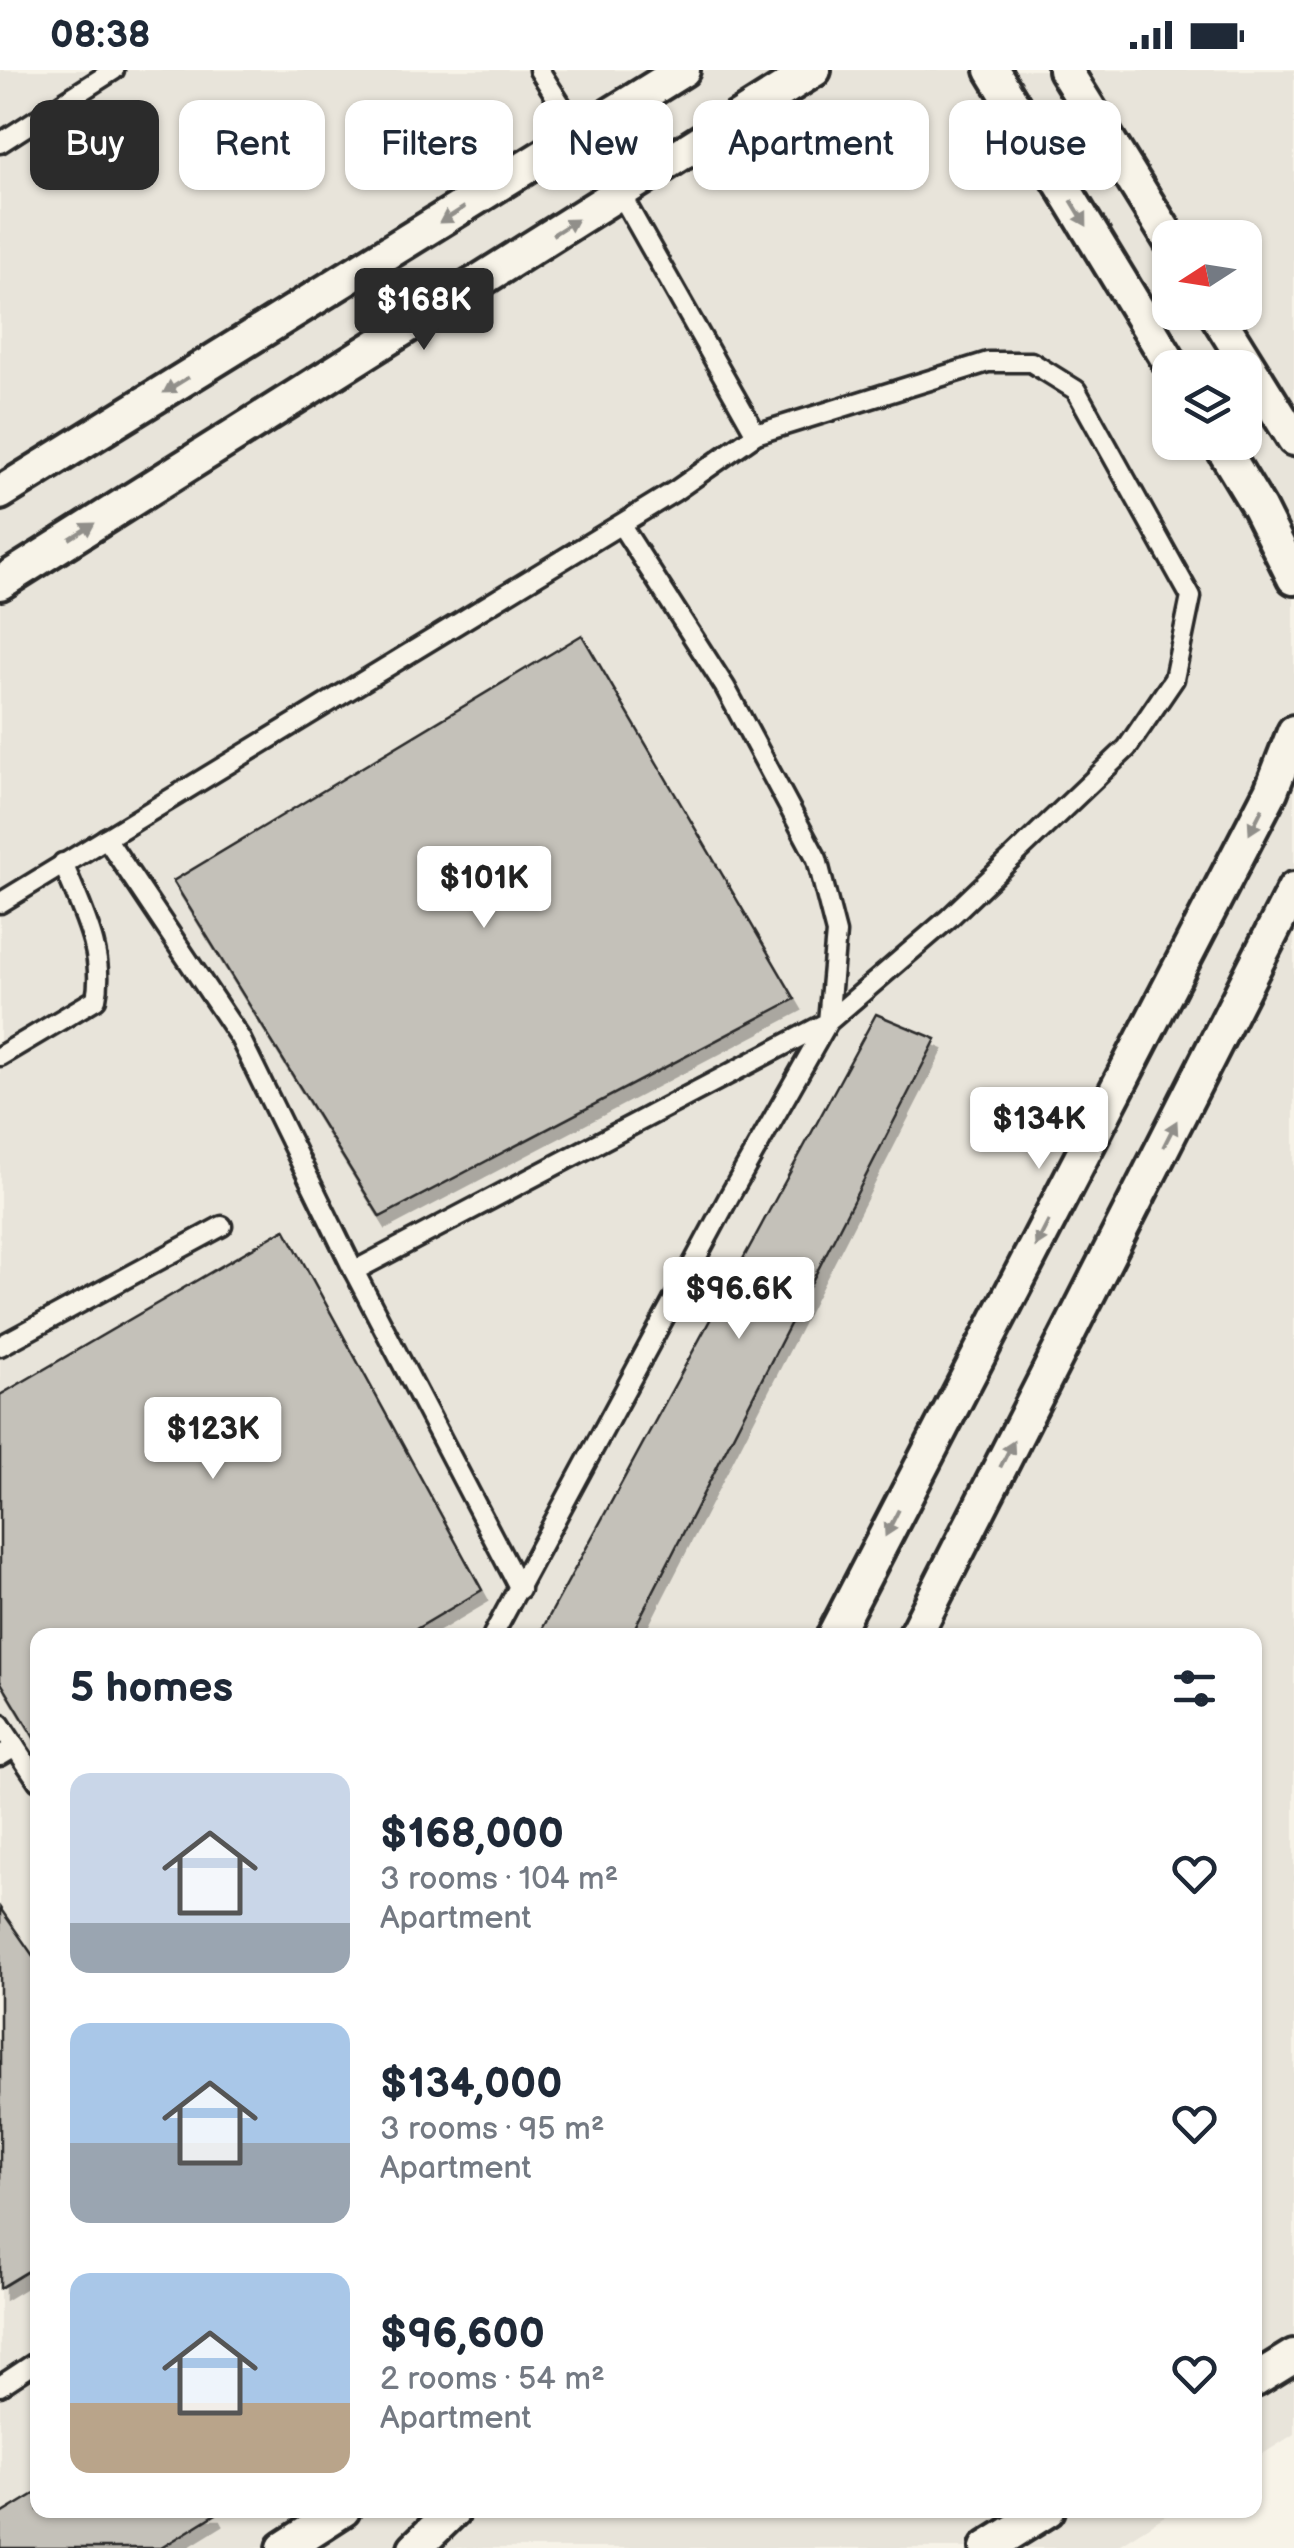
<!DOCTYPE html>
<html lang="en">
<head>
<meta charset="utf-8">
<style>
  body { margin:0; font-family:"Balsamiq Sans",sans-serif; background:#f2f2f3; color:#1f2937; height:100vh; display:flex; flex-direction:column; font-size:38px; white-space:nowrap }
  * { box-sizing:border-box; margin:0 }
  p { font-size:32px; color:#747a83 }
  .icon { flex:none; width:55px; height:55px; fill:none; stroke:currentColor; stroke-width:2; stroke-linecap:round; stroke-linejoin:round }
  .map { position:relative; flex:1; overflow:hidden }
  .panel { position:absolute; left:30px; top:1558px; width:1232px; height:890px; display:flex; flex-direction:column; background:#fff; border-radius:20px; box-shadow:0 2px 8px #0004 }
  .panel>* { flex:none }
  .banner { position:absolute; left:30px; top:30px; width:1235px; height:90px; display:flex; gap:20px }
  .needle { width:65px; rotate:258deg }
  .buttons { position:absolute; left:1152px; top:150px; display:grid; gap:20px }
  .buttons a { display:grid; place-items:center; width:110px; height:110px; border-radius:20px; background:#fff; box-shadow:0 2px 8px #0004; font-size:50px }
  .price { position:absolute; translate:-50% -85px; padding:0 22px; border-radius:10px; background:#fff; color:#222; font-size:32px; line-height:65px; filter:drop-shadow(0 2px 5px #0008) }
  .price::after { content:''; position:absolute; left:50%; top:60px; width:30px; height:22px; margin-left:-15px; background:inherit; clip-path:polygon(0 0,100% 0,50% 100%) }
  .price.current { background:#2b2b2b; color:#fff }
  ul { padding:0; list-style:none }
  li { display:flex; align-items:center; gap:30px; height:250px; padding:0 40px }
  li span { display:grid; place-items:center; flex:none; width:280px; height:200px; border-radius:20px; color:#555 }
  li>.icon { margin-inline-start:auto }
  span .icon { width:120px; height:120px; fill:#fffc; stroke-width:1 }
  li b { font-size:42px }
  h2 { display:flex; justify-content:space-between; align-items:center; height:120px; padding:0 40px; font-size:42px }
  .pill { padding:0 35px; border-radius:20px; background:#fff; box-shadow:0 2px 8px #0004; font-size:35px; line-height:90px }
  .pill.current { background:#2b2b2b; color:#fff }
  .status { display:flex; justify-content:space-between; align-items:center; height:70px; padding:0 50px; background:#fff; direction:ltr }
  .status svg { height:28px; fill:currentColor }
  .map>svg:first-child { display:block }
  .built { fill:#e8e4da; fill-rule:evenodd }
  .building { fill:#c4c1b9; stroke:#2b2b2b; stroke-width:2.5; filter:url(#shadow) }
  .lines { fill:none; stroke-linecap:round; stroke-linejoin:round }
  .service-casing { stroke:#2b2b2b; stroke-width:25 }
  .minor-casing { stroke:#2b2b2b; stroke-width:40 }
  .service { stroke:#f7f3e8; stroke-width:18 }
  .minor { stroke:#f7f3e8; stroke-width:32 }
  .oneway { fill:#918f8a }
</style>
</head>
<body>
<div class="status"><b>08:38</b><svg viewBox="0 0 49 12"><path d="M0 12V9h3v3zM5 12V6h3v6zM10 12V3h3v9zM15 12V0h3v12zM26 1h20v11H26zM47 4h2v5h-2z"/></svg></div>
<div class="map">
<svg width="1294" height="2478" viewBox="0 0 1294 2478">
  <defs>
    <filter id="shadow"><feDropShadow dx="6" dy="11" stdDeviation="0" flood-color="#0004"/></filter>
  </defs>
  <rect width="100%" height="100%" fill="#f7f3e8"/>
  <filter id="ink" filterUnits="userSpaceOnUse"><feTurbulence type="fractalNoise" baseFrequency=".01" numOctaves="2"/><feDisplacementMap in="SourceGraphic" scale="20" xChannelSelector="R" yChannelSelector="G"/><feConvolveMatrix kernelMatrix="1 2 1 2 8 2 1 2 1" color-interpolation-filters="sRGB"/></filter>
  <g filter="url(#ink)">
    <path class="built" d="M0,0H1294V2364L1255,2389V1565H38V2440H1174L1114,2478H0ZM1170,168H1245V242H1170ZM1170,298H1245V372H1170Z"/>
    <g class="building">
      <polygon points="582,565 795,929 380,1147 173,811"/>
      <polygon points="876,944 936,969 631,1565 539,1565"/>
      <polygon points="285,1159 482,1520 406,1565 38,1565 38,1674 0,1611 0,1325"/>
      <polygon points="0,1838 38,1893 38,2195 0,2218"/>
      <polygon points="38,2422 38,2440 214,2440 216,2444 161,2478 0,2478 0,2445"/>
    </g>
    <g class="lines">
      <g class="service-casing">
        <g id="service">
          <polyline points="539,0 580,65"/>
          <polyline points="0,73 114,0"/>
          <polyline points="106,768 240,968 354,1201 520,1519"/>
          <polyline points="0,833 675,421 756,364 620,123"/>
          <path d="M0,986L96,929C106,882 80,837 63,793"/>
          <polyline points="354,1201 828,952 836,863 817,789 725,617 621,455"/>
          <polyline points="0,1276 222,1156"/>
          <polyline points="493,1565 730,1125 828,952 949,848 1127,678 1174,609 1191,527 1076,320 1031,292 988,292 756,364"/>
          <polyline points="0,1654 15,1677 0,1686"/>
          <polyline points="15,1677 38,1711"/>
          <polyline points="0,2316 38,2291"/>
        </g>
      </g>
      <g class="minor-casing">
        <g id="minor">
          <polyline points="992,0 1173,298"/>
          <polyline points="1065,0 1170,170"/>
          <polyline points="584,62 620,123"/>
          <polyline points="1215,242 1294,369"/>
          <polyline points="1219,372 1259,438 1294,508"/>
          <polyline points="0,423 683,0"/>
          <polyline points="0,513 814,0"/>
          <polyline points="834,1565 1271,721 1294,662"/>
          <polyline points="915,1565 1294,819"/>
          <polyline points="1255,2310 1294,2286"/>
          <polyline points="284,2478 343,2440"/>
          <polyline points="415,2478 454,2440"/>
          <polyline points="987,2478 1048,2440"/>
        </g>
      </g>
      <use href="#service" class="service"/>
      <use href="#minor" class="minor"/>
    </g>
    <defs><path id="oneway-solid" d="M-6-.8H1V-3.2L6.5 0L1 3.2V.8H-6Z" transform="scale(2.5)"/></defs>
    <g class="oneway">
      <use href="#oneway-solid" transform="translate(1079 143) rotate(59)"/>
      <use href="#oneway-solid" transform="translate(452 145) rotate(148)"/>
      <use href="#oneway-solid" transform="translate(565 157) rotate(-32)"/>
      <use href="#oneway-solid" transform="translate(176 315) rotate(148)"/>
      <use href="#oneway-solid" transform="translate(82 461) rotate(-32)"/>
      <use href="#oneway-solid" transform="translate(1256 751) rotate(117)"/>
      <use href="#oneway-solid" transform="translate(1170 1064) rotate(-63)"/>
      <use href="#oneway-solid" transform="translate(1042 1164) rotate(117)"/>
      <use href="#oneway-solid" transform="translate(1007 1384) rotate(-63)"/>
      <use href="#oneway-solid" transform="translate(892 1453) rotate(117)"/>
    </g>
  </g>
</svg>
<div class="buttons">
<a><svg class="needle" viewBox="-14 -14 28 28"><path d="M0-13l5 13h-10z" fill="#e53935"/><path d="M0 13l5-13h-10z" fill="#747a83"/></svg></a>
<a><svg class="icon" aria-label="layers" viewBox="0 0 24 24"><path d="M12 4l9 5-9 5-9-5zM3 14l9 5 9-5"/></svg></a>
</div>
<b class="price current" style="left:424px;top:283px">$168K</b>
<b class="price" style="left:484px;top:861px">$101K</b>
<b class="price" style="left:1039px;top:1102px">$134K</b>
<b class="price" style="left:739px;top:1272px">$96.6K</b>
<b class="price" style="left:213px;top:1412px">$123K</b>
<div class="banner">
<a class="pill current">Buy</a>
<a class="pill">Rent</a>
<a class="pill">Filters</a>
<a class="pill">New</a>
<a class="pill">Apartment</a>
<a class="pill">House</a>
</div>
<section class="panel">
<h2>5 homes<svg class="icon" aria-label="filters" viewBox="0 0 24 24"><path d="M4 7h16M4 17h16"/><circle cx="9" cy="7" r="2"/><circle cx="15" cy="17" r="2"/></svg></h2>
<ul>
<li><span style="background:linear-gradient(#c9d6e8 75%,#9aa5b1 0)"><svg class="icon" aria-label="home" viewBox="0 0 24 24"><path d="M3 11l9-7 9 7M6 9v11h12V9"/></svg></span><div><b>$168,000</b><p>3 rooms · 104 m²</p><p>Apartment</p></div><svg class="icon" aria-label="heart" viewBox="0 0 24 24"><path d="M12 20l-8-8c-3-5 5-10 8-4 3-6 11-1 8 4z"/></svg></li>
<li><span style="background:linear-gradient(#a9c7e8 60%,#9aa5b1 0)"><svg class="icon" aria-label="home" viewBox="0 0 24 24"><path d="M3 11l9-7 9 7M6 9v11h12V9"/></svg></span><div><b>$134,000</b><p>3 rooms · 95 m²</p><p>Apartment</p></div><svg class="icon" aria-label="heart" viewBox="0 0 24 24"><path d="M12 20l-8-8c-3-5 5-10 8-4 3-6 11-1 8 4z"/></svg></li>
<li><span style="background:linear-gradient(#a9c7e8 65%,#b9a48a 0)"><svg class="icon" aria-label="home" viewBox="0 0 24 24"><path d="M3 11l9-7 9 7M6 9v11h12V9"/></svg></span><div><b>$96,600</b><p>2 rooms · 54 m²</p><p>Apartment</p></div><svg class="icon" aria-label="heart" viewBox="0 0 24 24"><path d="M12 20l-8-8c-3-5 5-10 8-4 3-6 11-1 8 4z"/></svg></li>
</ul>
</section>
</div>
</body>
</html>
